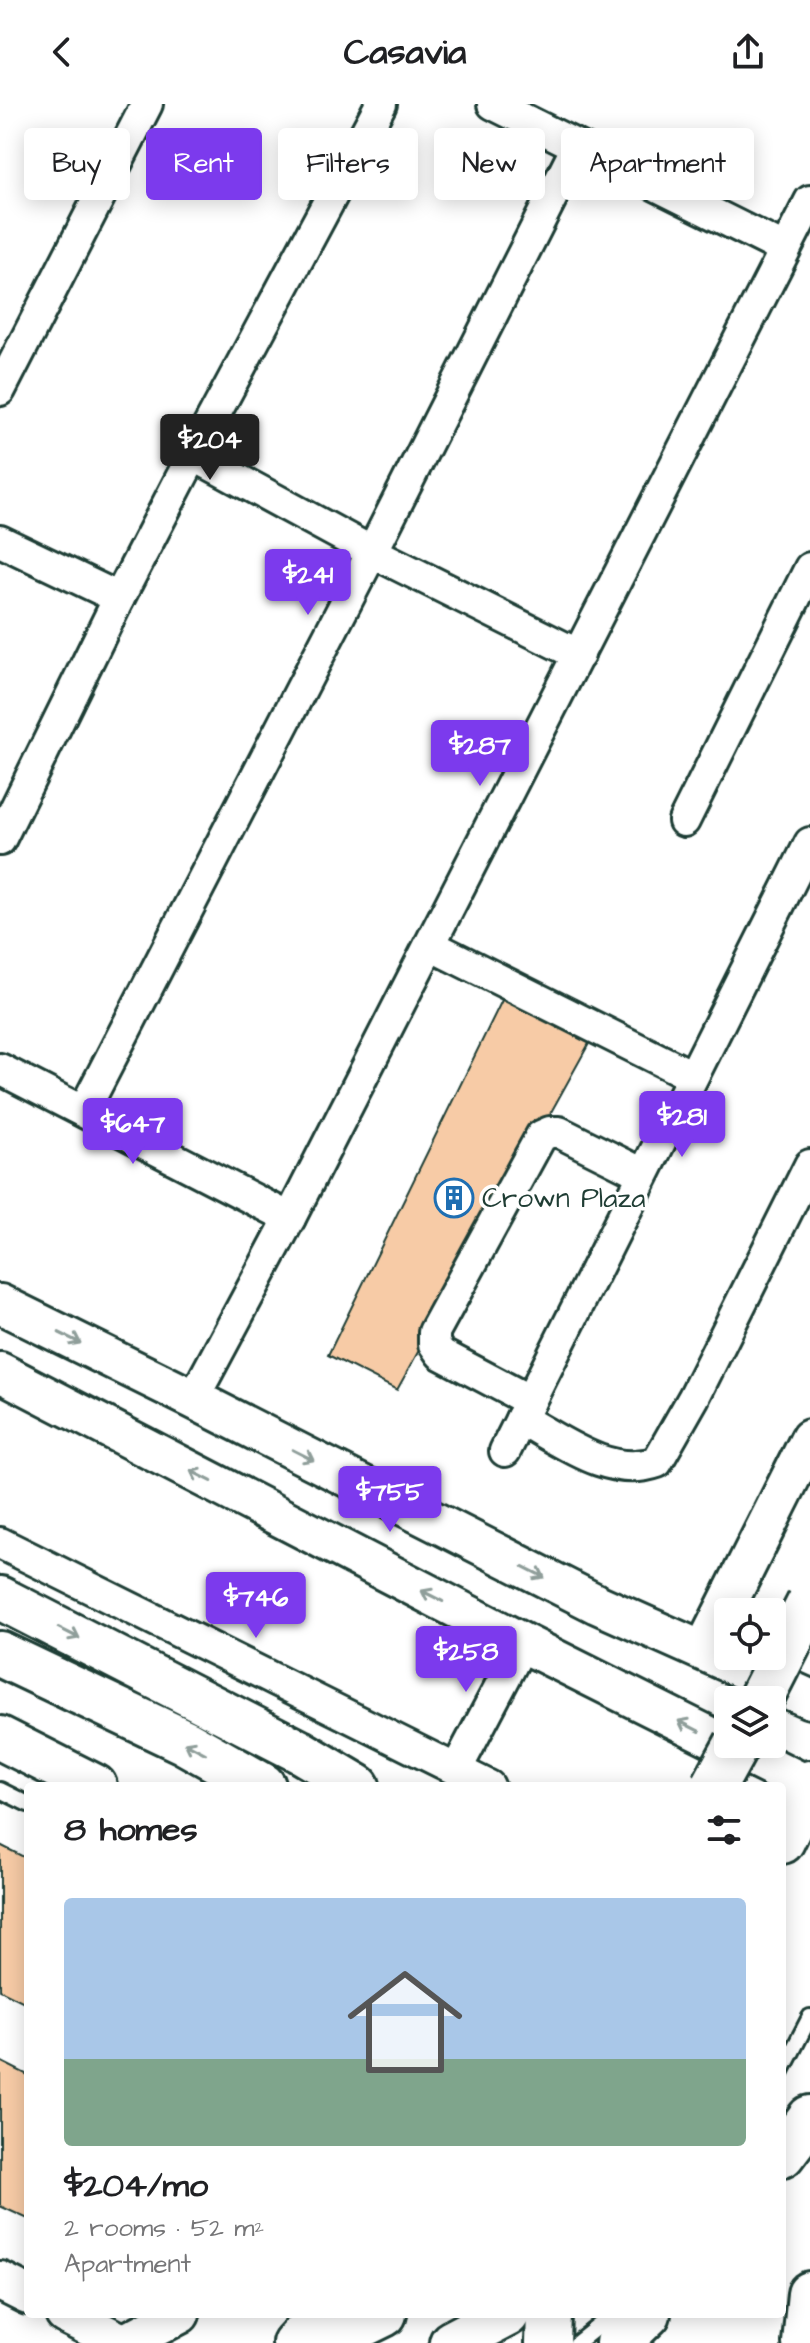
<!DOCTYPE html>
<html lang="en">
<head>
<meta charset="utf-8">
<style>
  body { margin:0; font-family:"Architects Daughter",sans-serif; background:#f2f2f2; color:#202124; height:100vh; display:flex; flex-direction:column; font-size:30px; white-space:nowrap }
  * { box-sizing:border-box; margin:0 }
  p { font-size:26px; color:#757577 }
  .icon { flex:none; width:44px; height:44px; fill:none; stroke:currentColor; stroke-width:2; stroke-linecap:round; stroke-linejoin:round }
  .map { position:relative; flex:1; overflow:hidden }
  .side { position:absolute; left:24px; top:1678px; width:762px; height:536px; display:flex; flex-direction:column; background:#fff; border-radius:8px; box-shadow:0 4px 20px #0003 }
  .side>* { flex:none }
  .guide { position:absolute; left:24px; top:24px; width:762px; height:72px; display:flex; gap:16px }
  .fabs { position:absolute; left:714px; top:1494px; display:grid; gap:16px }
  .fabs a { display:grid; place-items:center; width:72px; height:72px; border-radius:8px; background:#fff; box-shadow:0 4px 20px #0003; font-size:40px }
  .price { position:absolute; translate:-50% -68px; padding:0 18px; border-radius:8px; background:#7c3aed; color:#fff; font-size:26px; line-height:52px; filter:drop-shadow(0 2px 4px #0008) }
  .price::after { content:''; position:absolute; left:50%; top:48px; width:24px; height:18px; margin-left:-12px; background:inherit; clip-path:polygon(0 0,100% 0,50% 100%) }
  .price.selected { background:#222; color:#fff }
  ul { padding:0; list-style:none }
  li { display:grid; align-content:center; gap:16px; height:424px; padding:0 40px }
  li span { display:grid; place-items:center; height:248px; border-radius:8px; color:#555 }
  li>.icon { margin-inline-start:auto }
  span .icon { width:144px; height:144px; fill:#fffc; stroke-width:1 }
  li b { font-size:34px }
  h2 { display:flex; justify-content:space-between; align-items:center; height:96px; padding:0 40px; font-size:34px }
  .tag { padding:0 28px; border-radius:8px; background:#fff; box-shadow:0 4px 20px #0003; font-size:28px; line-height:72px }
  .tag.selected { background:#7c3aed; color:#fff }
  header { display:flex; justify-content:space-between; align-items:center; height:104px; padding:0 40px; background:#fff; font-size:36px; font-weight:800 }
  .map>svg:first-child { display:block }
  .building { fill:#f7cba6; stroke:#1f3d34; stroke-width:2 }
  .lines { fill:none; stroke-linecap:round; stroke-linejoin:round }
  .service-casing { stroke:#1f3d34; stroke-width:20 }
  .minor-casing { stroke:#1f3d34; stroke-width:36 }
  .tertiary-casing { stroke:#1f3d34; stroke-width:44 }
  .secondary-casing { stroke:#1f3d34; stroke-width:48 }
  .primary-casing { stroke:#1f3d34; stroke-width:50 }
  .service { stroke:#fff; stroke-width:14 }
  .minor { stroke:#fff; stroke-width:30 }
  .tertiary { stroke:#fff; stroke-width:38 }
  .secondary { stroke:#fff; stroke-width:42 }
  .primary { stroke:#fff; stroke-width:44 }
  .primary-bridge-casing { stroke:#1f3d34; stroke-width:50; stroke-linecap:butt }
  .primary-bridge { stroke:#fff; stroke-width:44 }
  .oneway { stroke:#8f9e9a }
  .labels { text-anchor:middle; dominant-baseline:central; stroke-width:7; stroke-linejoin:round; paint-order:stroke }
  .poi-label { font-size:28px; fill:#1f3d34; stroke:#fff; text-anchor:start }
</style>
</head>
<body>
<header><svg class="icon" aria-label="back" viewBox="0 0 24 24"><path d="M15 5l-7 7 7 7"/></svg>Casavia<svg class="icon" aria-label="share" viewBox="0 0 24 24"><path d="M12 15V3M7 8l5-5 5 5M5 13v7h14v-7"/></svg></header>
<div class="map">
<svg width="810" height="2239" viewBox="0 0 810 2239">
  <rect width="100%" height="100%" fill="#fff"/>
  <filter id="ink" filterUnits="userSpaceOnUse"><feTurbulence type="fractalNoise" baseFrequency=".0125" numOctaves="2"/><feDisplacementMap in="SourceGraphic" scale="16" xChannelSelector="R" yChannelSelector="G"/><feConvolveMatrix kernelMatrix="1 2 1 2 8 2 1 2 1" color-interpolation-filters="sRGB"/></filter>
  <g filter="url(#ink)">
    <g class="building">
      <polygon points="503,894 591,936 397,1286 328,1251"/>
      <polygon points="0,1741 28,1755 28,1900 0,1886"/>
      <polygon points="0,1957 28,1971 28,2115 0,2102"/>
    </g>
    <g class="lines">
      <g class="service-casing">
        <g id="service">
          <polyline points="0,1686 28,1700"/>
          <polyline points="782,1967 810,1913"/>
          <polyline points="577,2239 613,2210"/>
        </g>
      </g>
      <g class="minor-casing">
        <g id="minor">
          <polyline points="493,0 784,145"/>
          <polyline points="0,286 147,0"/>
          <polyline points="193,351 372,448 579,551"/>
          <polyline points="0,437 119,494"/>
          <polyline points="684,717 810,464"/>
          <polyline points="0,736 119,494 193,351 381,0"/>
          <polyline points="430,841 692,972"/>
          <polyline points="0,965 290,1114"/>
          <polyline points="84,1006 372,448 577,43"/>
          <polyline points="193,1295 290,1114 810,97"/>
          <polyline points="530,1297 441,1250 434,1240 434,1228 541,1032 550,1028 559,1028 643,1070"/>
          <path d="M521,1315C562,1337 609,1375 657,1358L694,1293L810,1061"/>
          <polyline points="505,1347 810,739"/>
          <polyline points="0,1439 489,1682"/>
          <polyline points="456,1666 523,1539"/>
        </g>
      </g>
      <g class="tertiary-casing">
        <g id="tertiary">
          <polyline points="0,1200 193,1295 597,1500 810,1595"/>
          <polyline points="0,1268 523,1539 809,1682"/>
          <polyline points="704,1546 810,1335"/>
          <polyline points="0,2177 28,2191"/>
          <polyline points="65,2210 122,2239"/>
          <polyline points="125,2239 180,2210"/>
        </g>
      </g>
      <g class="secondary-casing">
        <g id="secondary">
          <polyline points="0,1494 299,1647 358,1682"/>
          <polyline points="0,1634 95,1682"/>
          <polyline points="294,2239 321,2210"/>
        </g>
      </g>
      <g class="primary-casing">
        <g id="primary">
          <polyline points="0,1550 185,1638 263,1682"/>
          <polyline points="782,1737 810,1679"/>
          <polyline points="782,2051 810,2014"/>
          <polyline points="325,2239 384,2210"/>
          <polyline points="452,2239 507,2210"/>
          <polyline points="548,2239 549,2210"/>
          <polyline points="618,2239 648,2210"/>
          <polyline points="805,2239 810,2190"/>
        </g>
      </g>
      <use href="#service" class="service"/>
      <use href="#minor" class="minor"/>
      <use href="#tertiary" class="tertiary"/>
      <use href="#secondary" class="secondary"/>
      <use href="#primary" class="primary"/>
      <g class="primary-bridge-casing">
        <g id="primary-bridge">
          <polyline points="760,1596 810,1498"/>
          <polyline points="714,1682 737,1640"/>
        </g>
      </g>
      <use href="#primary-bridge" class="primary-bridge"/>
    </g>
    <defs><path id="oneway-shaft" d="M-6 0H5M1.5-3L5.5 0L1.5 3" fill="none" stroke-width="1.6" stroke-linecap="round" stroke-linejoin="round" transform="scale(2)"/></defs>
    <g class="oneway">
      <use href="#oneway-shaft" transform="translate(70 1234) rotate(26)"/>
      <use href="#oneway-shaft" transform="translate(303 1351) rotate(27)"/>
      <use href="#oneway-shaft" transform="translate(201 1372) rotate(-153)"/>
      <use href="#oneway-shaft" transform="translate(534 1468) rotate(27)"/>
      <use href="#oneway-shaft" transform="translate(432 1492) rotate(-153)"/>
      <use href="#oneway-shaft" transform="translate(69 1529) rotate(27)"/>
      <use href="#oneway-shaft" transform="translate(689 1622) rotate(-153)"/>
      <use href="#oneway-shaft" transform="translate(195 1644) rotate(-152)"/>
    </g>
  </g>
  <defs>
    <g id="building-ring" transform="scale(2)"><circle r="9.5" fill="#fff" stroke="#1f6fb2" stroke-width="1.5"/><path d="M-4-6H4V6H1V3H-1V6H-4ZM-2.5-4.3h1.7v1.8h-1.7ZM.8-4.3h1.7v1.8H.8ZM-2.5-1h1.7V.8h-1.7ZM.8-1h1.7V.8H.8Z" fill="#1f6fb2"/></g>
  </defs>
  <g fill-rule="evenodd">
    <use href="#building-ring" x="454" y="1094"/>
  </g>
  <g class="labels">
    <g class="poi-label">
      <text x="482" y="1094">Crown Plaza</text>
    </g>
  </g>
</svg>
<div class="fabs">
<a><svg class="icon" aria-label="locate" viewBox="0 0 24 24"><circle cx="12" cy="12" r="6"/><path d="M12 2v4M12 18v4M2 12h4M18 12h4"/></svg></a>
<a><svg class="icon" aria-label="layers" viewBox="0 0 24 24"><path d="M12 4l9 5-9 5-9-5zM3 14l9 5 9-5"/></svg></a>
</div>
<b class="price selected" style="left:210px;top:378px">$204</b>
<b class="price" style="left:308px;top:513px">$241</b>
<b class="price" style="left:480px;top:684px">$287</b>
<b class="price" style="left:682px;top:1055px">$281</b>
<b class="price" style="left:133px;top:1062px">$647</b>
<b class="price" style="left:390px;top:1430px">$755</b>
<b class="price" style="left:256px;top:1536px">$746</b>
<b class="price" style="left:466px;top:1590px">$258</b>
<div class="guide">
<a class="tag">Buy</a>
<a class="tag selected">Rent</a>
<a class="tag">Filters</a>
<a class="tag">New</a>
<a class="tag">Apartment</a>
</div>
<section class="side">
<h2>8 homes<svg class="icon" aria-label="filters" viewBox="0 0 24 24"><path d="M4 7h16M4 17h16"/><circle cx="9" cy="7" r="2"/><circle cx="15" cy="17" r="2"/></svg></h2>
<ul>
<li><span style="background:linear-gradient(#a9c7e8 65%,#7fa58c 0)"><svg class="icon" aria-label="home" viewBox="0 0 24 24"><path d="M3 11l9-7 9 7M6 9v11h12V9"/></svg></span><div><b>$204/mo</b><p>2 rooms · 52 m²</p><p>Apartment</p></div></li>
</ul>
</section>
</div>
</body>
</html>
